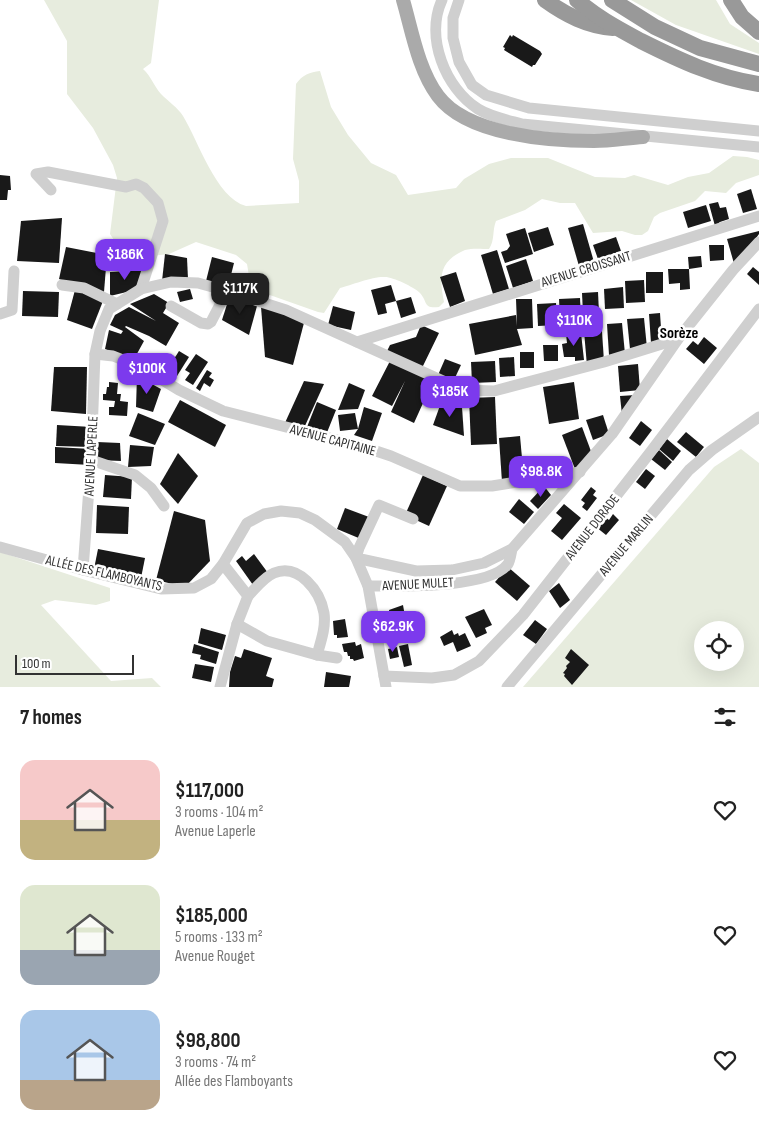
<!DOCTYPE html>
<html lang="en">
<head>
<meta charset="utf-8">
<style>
  body { margin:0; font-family:"Sofia Sans Condensed",sans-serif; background:#f6f6f6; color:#222; height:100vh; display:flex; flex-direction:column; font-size:19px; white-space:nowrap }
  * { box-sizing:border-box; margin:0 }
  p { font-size:16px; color:#767676 }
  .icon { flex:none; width:28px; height:28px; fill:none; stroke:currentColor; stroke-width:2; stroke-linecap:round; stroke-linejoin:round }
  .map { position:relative; height:687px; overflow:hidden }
  .sheet { display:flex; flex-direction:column; background:#fff; flex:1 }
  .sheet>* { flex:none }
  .controls { position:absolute; left:694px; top:621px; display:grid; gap:10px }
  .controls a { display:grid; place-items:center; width:50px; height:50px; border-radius:50%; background:#fff; box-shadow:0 5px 20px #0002; font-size:25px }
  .scale { position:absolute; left:15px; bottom:12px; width:119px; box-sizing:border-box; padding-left:5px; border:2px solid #323232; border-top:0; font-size:14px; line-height:18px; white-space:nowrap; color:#323232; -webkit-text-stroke:4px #fff; paint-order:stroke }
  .price { position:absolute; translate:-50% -42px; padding:0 11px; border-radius:10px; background:#7c3aed; color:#fff; font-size:16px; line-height:32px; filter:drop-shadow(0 1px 2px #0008) }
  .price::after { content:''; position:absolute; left:50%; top:30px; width:15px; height:11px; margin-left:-8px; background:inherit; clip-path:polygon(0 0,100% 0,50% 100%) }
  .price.on { background:#222; color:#fff }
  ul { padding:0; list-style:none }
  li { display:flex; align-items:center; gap:15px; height:125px; padding:0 20px }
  li span { display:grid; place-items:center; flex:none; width:140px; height:100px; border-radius:15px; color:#555 }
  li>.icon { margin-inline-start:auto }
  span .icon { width:60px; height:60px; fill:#fffc; stroke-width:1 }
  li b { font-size:21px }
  h2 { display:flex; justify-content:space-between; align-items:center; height:60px; padding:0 20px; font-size:21px }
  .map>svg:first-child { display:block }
  .green { fill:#e7ecde; fill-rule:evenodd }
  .building { fill:#191919 }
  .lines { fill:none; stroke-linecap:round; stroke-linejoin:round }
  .minor { stroke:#cfcfcf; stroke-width:11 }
  .major { stroke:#aaa; stroke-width:14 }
  .highway { stroke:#999; stroke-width:16 }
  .labels { text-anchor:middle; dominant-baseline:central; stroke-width:5; stroke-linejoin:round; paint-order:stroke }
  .street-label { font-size:14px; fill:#323232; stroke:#fff }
  .quarter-label { font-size:16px; font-weight:bold; fill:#000; stroke:#fff }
</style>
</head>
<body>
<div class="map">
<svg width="759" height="687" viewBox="0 0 759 687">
  <rect width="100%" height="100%" fill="#fff"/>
  <g class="green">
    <path d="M44,0H159L151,63L143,69C151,76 154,86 161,94C168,101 178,108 183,116C198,140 216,198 246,206L299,203V181L293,159L296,84C302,75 310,72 320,71L331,107L348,135L371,163L396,175L408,195L456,188L464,179L489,164L511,158H548L595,177L625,178L634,175L668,185L688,177L709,173L733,156L747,157L759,160V175L736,183L726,193L705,191L695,201L660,213L654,217L648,231L642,235H635L622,231L593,233L575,203H560L542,199L525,210L496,221C492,231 495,240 489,249C482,249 472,248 465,250C439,261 439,277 444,302L439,307C423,309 428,302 420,293C414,287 393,277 385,277C374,276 351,285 340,288L324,313L318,312L267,294L250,282L247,264L236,255L196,242L169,254L142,257L118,246L110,234L117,178L113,165L93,128L67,94V41Z"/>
    <polygon points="631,0 716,0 730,24 759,43 759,54 676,25"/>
    <path d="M741,449L759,463V687H523L714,467ZM702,630H735V662H702Z"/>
    <polygon points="0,552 110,588 110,601 96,605 55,600 41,605 111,681 152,678 161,687 0,687"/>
  </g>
  <g class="building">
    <polygon points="510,35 512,37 513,35 540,51 542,54 535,65 533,65 532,67 504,50 505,48 503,47"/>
    <polygon points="0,175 10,176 11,190 8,190 7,200 0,200"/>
    <polygon points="751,189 757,209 743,213 737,194"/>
    <polygon points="718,202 720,208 726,207 729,219 720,222 715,226 709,204"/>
    <polygon points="706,205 711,221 688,228 683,212"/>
    <polygon points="62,218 59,263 17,261 21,221"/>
    <polygon points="583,224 594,262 579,266 568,228"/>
    <polygon points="548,227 554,245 534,252 528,233"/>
    <polygon points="525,228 533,254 505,263 501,252 507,250 510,246 506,234"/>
    <polygon points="759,231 759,234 735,267 727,239"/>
    <polygon points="616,237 621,251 598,259 593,245"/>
    <polygon points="709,245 724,245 724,260 710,261"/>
    <polygon points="66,247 107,255 104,292 59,279"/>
    <polygon points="497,250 509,289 493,294 481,255"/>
    <polygon points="165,254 187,258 188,279 162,281"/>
    <polygon points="701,256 702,267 689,269 688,257"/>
    <polygon points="212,257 234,263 228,287 206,281"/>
    <polygon points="526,259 533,281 513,288 506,266"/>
    <polygon points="753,267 759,272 759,285 747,274"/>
    <polygon points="668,269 689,269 690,289 680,290 680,283 669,284"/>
    <polygon points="147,270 135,290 110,296 110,272"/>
    <polygon points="456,272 465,301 450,307 440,277"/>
    <rect x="646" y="272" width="17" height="21"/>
    <polygon points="644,280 645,302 626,303 625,281"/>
    <polygon points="391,285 396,301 385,304 387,313 378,315 371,290"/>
    <polygon points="623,287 624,308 605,309 604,289"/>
    <polygon points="190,289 193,299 180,302 177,292"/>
    <polygon points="75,290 103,301 92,329 67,320"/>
    <polygon points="23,291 59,292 58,317 22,316"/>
    <polygon points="598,292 599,313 583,313 582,293"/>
    <polygon points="154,294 169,303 163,313 179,323 166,346 149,336 126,326 125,327 144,341 133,361 105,349 109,330 121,334 123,331 110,325 115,315 129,307 156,321 130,304"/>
    <polygon points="411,297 416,313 401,318 396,301"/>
    <polygon points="229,298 257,306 249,335 222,320"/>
    <polygon points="580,298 581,319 560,320 559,299"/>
    <polygon points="516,299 532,299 533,328 517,329 522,345 475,355 469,324 516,315 517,326"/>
    <polygon points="556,303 557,325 538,326 537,304"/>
    <polygon points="333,306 355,312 351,330 328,325"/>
    <polygon points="261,307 305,319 293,365 265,357"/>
    <polygon points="660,313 661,328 670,328 671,341 651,343 649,314"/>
    <polygon points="644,318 647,348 630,349 627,319"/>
    <polygon points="622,323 625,354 609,355 607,324"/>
    <polygon points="421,325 439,333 422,368 387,351 390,345 416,337"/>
    <polygon points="584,331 602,331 604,362 587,366"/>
    <polygon points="581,333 584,360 575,361 575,357 564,357 562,344 567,343 566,334"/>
    <polygon points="704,337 717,348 704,364 686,349 693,341 698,345"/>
    <polygon points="543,345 558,345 558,361 544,361"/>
    <polygon points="179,351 189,357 177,376 167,370"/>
    <rect x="520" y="352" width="14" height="16"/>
    <polygon points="196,354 208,362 193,385 185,380 190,373 185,370"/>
    <polygon points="514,357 515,376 500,377 499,358"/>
    <polygon points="445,359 461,365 453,382 438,375"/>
    <polygon points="390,361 433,381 414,423 391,412 405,381 392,406 372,396"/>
    <polygon points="495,361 496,382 472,383 471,362"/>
    <polygon points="638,364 640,390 620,392 618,366"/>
    <polygon points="54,367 87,367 86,414 51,411"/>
    <polygon points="207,370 212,373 209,377 214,380 210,387 204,383 200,391 196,388"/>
    <polygon points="137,376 161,389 153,412 136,407"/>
    <polygon points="304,381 324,384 304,428 284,425"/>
    <polygon points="109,382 118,383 117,394 121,394 120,401 128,402 127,416 109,415 109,407 114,407 115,401 103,400 103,394 106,394 107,387 109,387"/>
    <polygon points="574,382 579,419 549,424 543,387"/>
    <polygon points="349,383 365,390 358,409 338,410"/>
    <polygon points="636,395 622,415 620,396"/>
    <polygon points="495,397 497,444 471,445 469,398"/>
    <polygon points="180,400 226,425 215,447 168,422"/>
    <polygon points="442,400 462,407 464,436 433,425"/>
    <polygon points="317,402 336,410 326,435 307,427"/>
    <polygon points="364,407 382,413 372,441 354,435 358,429"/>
    <polygon points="138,413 165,424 155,445 129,436"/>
    <polygon points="355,413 358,429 340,431 338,415"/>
    <polygon points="603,415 609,434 593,440 586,420"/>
    <polygon points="641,421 652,430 640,446 629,438"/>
    <polygon points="57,425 92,427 91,447 56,446"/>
    <polygon points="582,427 592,454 575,469 562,435"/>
    <polygon points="686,432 704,447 696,457 677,442"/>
    <polygon points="520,436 524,480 502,482 499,438"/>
    <polygon points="667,439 681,451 673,461 659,449"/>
    <polygon points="97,442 120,443 121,461 97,460"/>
    <polygon points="130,445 154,447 151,466 128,467"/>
    <polygon points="55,447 91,449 90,465 55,463"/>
    <polygon points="659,450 672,462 665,470 651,459"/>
    <polygon points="178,453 198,476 178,504 160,484"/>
    <polygon points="646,469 655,476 645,489 636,482"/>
    <polygon points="105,475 132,477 131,499 103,497"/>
    <polygon points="423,475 447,486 429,526 405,515"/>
    <polygon points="544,486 551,495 538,509 530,501"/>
    <polygon points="591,487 596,491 593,495 597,498 587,511 582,507 585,503 581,500"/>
    <polygon points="519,499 534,512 524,524 509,512"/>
    <polygon points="564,504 581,518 562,540 551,531 562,518 556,513"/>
    <polygon points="97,505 129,507 128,534 96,533"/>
    <polygon points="345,508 369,517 361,539 337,529"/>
    <polygon points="174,511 205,520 210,561 185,587 156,580"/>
    <polygon points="613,514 619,520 606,535 596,527 605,517 609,520"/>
    <polygon points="98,549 145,558 141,578 94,569"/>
    <polygon points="254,554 268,573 253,585 236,561 242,556 246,561"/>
    <polygon points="508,567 530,586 517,601 495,582"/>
    <polygon points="559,583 570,600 560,608 549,591"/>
    <polygon points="403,605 406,622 389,625 387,617 390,617 389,610"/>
    <polygon points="484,609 492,625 485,628 487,633 476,638 465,617"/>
    <polygon points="345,619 348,637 337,638 337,635 334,635 333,621"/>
    <polygon points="535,620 547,629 536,644 523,635"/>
    <polygon points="402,624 405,641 392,643 391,639 388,640 386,627"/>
    <polygon points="201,628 226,635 222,650 198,643"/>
    <polygon points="452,630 454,635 458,633 459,636 465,633 471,646 457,652 453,642 444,646 440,637"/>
    <polygon points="355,642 356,646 361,644 364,658 354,661 353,659 350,659 350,656 348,656 347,652 344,652 342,644"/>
    <polygon points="194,644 219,652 216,664 200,659 201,655 192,653"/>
    <polygon points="408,644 412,665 404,667 399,646"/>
    <polygon points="397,647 399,657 390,659 388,649"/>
    <polygon points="244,649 272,658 266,676 274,679 272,687 229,687 230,672 235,656 241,658"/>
    <polygon points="571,649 589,665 572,685 564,676 565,674 563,673 567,668 566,666 570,662 565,658"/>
    <polygon points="195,664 214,667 211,682 192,678"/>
    <polygon points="326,672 351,676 349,687 324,687"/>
  </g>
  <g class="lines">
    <g class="minor">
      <path d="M442,0C425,37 445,88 478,109C491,117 507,120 522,124L759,147"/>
      <polyline points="459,0 453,18 453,38 459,62 472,85 486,95 529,108 759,131"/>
      <polyline points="51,190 36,174 48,172 126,187 136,184 144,188 158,203 163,221 141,289"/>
      <polyline points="62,285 84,288 117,304"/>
      <polyline points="171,306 201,323 208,324 211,322 227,291"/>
      <polyline points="0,314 12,310 14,271"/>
      <polyline points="357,342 759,216"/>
      <polyline points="95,354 113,356 141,367 179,390 223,411 361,446 391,456 460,486 492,486 580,472"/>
      <polyline points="91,460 135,475 151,488 164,506"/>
      <polyline points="413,519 379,505 359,548 356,558 416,571 452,570 484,563 512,549 612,434 678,339 733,270 759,242"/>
      <polyline points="0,547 83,570 161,589 194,588 211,579 223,564 247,523 264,514 281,511 300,513 315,520 345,542 356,558 368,586 386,687"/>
      <polyline points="83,570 91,460 95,354 100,331 109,309 141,289 171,282 198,283 227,291 286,310 463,390 494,391 604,362 678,339"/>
      <path d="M368,586C398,586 490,589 508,564C510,561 511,554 512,549"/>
      <path d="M248,596C255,589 264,577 274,573C299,563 320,591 324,613C326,627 321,641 317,655"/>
      <polyline points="237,624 267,641 317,655 337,658"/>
      <polyline points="384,676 432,678 454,675 479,661 523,615 649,454 759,309"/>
      <polyline points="220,687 237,624 248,596 223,564"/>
      <polyline points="507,687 689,470 712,450 759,417"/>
    </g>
    <path class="major" d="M403,0C412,31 418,69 438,96C467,135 549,141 594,141C611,141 627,138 643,137"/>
    <g class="highway">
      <path d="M545,0C566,15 587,26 613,28"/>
      <path d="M577,0C596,17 619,29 641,41C679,60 717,78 759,84"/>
      <polyline points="612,0 655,27 700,48 759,64"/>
      <polyline points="731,0 742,17 759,32"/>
    </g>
  </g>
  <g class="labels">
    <g class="street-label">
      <text transform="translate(586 269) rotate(-17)">AVENUE CROISSANT</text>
      <text transform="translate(333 440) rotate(15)">AVENUE CAPITAINE</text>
      <text transform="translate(91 456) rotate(-87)">AVENUE LAPERLE</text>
      <text transform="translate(592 527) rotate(-52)">AVENUE DORADE</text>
      <text transform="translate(626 545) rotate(-50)">AVENUE MARLIN</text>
      <text transform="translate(104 573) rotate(13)">ALLÉE DES FLAMBOYANTS</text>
      <text transform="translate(418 584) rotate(-3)">AVENUE MULET</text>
    </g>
    <g class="quarter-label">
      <text x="679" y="333">Sorèze</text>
    </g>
  </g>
</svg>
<div class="controls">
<a><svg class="icon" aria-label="locate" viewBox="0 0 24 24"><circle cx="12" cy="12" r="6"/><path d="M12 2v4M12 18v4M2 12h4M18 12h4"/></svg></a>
</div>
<div class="scale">100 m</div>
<b class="price" style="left:125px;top:281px">$186K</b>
<b class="price on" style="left:240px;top:315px">$117K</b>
<b class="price" style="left:574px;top:347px">$110K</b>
<b class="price" style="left:147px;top:395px">$100K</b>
<b class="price" style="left:450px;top:418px">$185K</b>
<b class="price" style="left:541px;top:498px">$98.8K</b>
<b class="price" style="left:393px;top:653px">$62.9K</b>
</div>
<section class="sheet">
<h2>7 homes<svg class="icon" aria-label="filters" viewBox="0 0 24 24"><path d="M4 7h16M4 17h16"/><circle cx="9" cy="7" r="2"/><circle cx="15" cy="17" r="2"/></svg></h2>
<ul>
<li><span style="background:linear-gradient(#f6c9c9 60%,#c2b280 0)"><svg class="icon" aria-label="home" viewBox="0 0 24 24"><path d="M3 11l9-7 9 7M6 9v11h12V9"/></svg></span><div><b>$117,000</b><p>3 rooms · 104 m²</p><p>Avenue Laperle</p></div><svg class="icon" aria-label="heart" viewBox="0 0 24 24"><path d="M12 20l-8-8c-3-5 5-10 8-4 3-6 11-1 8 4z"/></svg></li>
<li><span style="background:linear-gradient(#dfe7d0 65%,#9aa5b1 0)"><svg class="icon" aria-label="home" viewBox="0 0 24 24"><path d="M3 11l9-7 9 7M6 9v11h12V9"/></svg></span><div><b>$185,000</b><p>5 rooms · 133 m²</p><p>Avenue Rouget</p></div><svg class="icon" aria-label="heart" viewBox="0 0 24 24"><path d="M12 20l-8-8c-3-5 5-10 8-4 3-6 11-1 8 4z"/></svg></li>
<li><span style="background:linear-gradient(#a9c7e8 70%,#b9a48a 0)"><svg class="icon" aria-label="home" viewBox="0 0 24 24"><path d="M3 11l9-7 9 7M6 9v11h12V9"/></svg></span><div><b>$98,800</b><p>3 rooms · 74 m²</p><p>Allée des Flamboyants</p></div><svg class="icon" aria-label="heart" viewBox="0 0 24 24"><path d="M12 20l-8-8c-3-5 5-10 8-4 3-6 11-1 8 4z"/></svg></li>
</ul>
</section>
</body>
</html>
